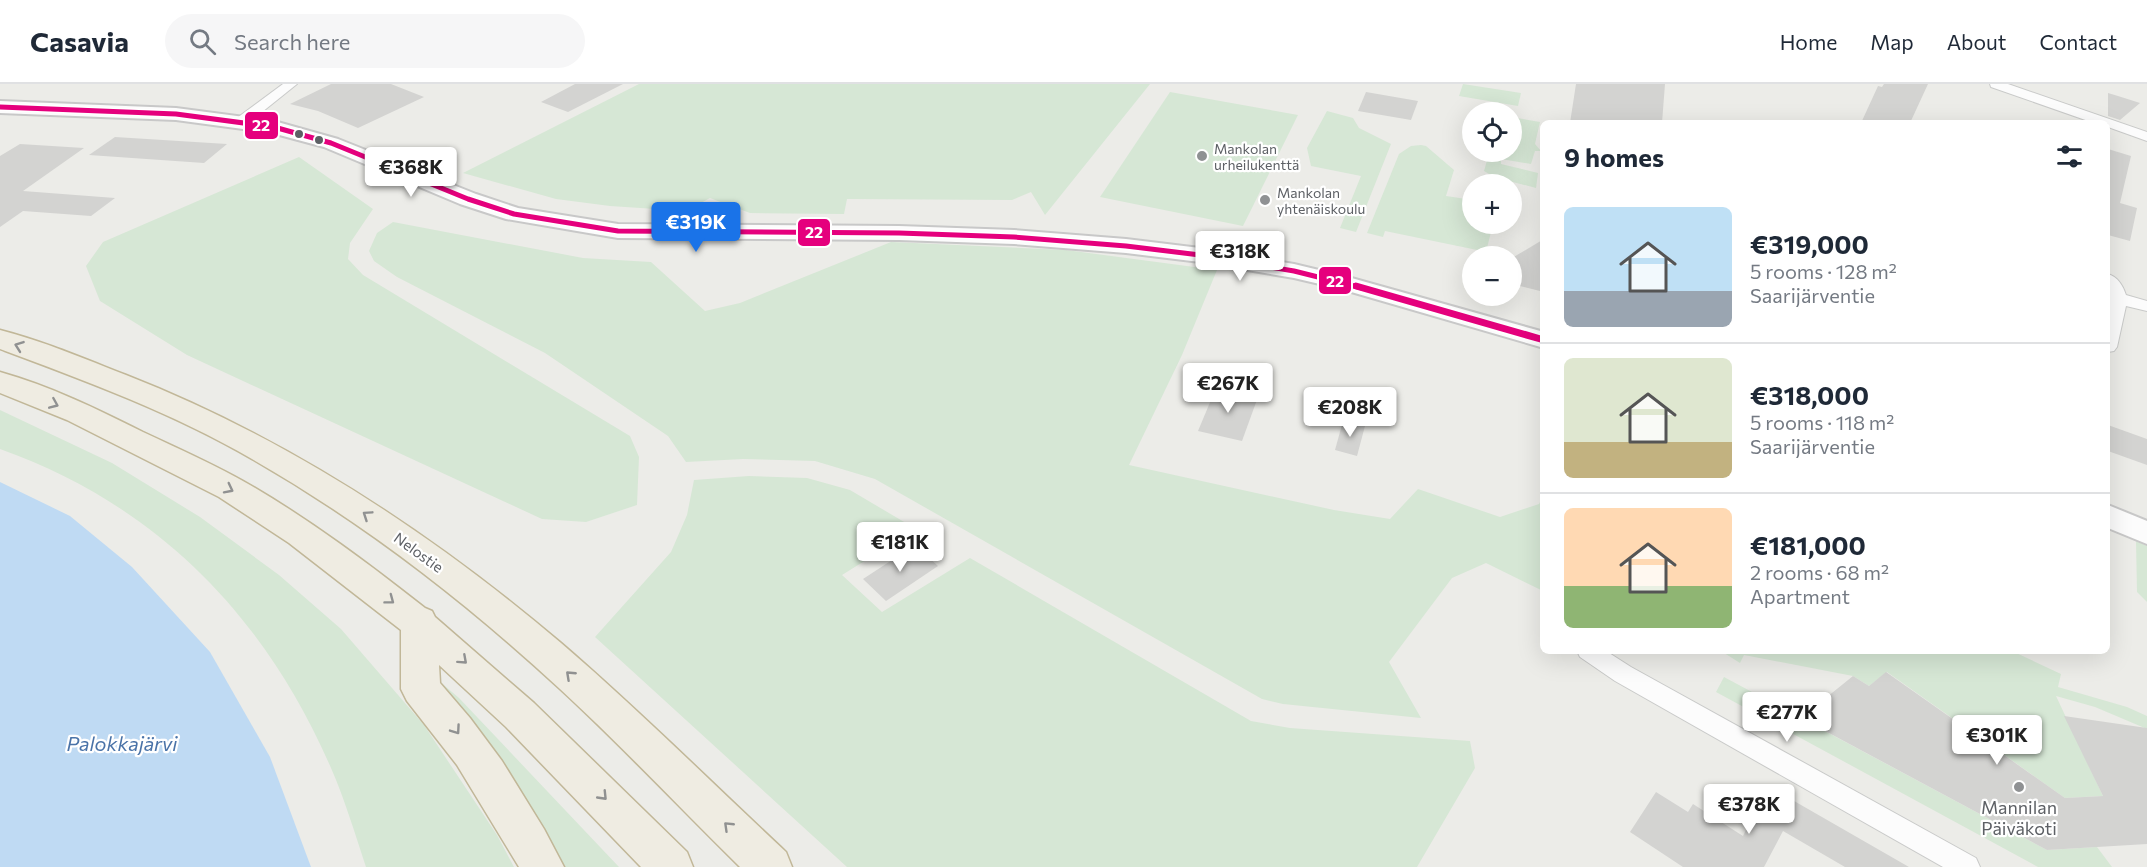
<!DOCTYPE html>
<html lang="en">
<head>
<meta charset="utf-8">
<style>
  body { margin:0; font-family:Commissioner,sans-serif; background:#f6f6f7; color:#1f2937; height:100vh; display:flex; flex-direction:column; font-size:22px; white-space:nowrap }
  * { box-sizing:border-box; margin:0 }
  p { font-size:20px; color:#747a83 }
  .icon { flex:none; width:33px; height:33px; fill:none; stroke:currentColor; stroke-width:2; stroke-linecap:round; stroke-linejoin:round }
  .map { position:relative; flex:1; overflow:hidden }
  .side { position:absolute; left:1540px; top:36px; width:570px; height:534px; display:flex; flex-direction:column; background:#fff; border-radius:9px; box-shadow:0 6px 24px #0002 }
  .side>* { flex:none }
  .controls { position:absolute; left:1462px; top:18px; display:grid; gap:12px }
  .controls a { display:grid; place-items:center; width:60px; height:60px; border-radius:50%; background:#fff; box-shadow:0 6px 24px #0002; font-size:30px }
  .price { position:absolute; translate:-50% -51px; padding:0 14px; border-radius:6px; background:#fff; color:#222; font-size:20px; line-height:39px; filter:drop-shadow(0 2px 3px #0008) }
  .price::after { content:''; position:absolute; left:50%; top:36px; width:18px; height:14px; margin-left:-9px; background:inherit; clip-path:polygon(0 0,100% 0,50% 100%) }
  .price.current { background:#1a73e8; color:#fff }
  ul { padding:0; list-style:none }
  li { display:flex; align-items:center; gap:18px; height:150px; padding:0 24px }
  li+li { border-top:2px solid #e0e1e3 }
  li span { display:grid; place-items:center; flex:none; width:168px; height:120px; border-radius:9px; color:#555 }
  li>.icon { margin-inline-start:auto }
  span .icon { width:72px; height:72px; fill:#fffc; stroke-width:1 }
  li b { font-size:26px }
  h2 { display:flex; justify-content:space-between; align-items:center; height:72px; padding:0 24px; font-size:26px }
  header { display:flex; align-items:center; gap:36px; box-sizing:border-box; height:84px; padding:0 30px; background:#fff; border-bottom:2px solid #e0e1e3 }
  header strong { font-size:28px }
  nav { display:flex; gap:33px; margin-inline-start:auto; font-size:21px }
  .search { width:420px; height:54px; background:#f6f6f7; display:flex; align-items:center; gap:15px; box-sizing:border-box; padding:0 21px; border-radius:33px; color:#747a83; font-size:22px }
  .map>svg:first-child { display:block }
  .green { fill:#d6e7d5 }
  .water { fill:#bfdaf3 }
  .building { fill:#d3d3d1 }
  .lines { fill:none; stroke-linecap:round; stroke-linejoin:round }
  .street-casing { stroke:#c9cac9; stroke-width:2 }
  .secondary-casing { stroke:#c8c8c8; stroke-width:4 }
  .highway-casing { stroke:#c1b798; stroke-width:3 }
  .street { fill:#fcfcfc; fill-rule:evenodd }
  .secondary { fill:#fcfcfc; fill-rule:evenodd }
  .highway { fill:#efece2; fill-rule:evenodd }
  .bus-1-far1-casing { stroke:#fff; stroke-width:8 }
  .bus-1-casing { stroke:#fff; stroke-width:11 }
  .bus-1-far1 { stroke:#e5007d; stroke-width:5 }
  .bus-1 { stroke:#e5007d; stroke-width:7 }
  .oneway { stroke:#909191 }
  .bus-dot { fill:#5d6065; stroke:#fff; stroke-width:2 }
  .poi-dot { fill:#8f9193; stroke:#fff; stroke-width:2 }
  .labels { text-anchor:middle; dominant-baseline:central; stroke-width:4.5; stroke-linejoin:round; paint-order:stroke }
  .far-poi-label { font-size:14px; fill:#5d6065; stroke:#fff; text-anchor:start }
  .street-label { font-size:15px; fill:#5d6065; stroke:#fff }
  .near-poi-label { font-size:18px; fill:#5d6065; stroke:#fff }
  .near-water-label { font-size:20px; font-style:italic; fill:#4a73a8; stroke:#fff }
  .line-badge { stroke:#fff; stroke-width:2 }
  .badge-label { font-size:16px; text-anchor:middle; font-weight:bold; fill:#fff }
</style>
</head>
<body>
<header>
<strong>Casavia</strong>
<div class="search"><svg class="icon" aria-label="search" viewBox="0 0 24 24"><circle cx="10" cy="10" r="6"/><path d="M15 15l6 6"/></svg>Search here</div>
<nav><a>Home</a><a>Map</a><a>About</a><a>Contact</a></nav>
</header>
<div class="map">
<svg width="2147" height="783" viewBox="0 0 2147 783">
  <rect width="100%" height="100%" fill="#ecece8"/>
  <g class="green">
    <polygon points="639,0 1150,0 1045,131 1031,108 1012,116 847,115 844,130 750,129 710,114 686,127 610,122 556,115 463,89"/>
    <polygon points="1463,0 1521,9 1518,22 1459,12"/>
    <polygon points="1170,8 1298,31 1243,142 1100,113"/>
    <polygon points="1327,27 1353,34 1359,44 1391,60 1356,148 1340,144 1361,92 1311,82 1307,64"/>
    <polygon points="1512,33 1540,38 1535,60 1541,67 1535,67 1531,80 1501,75 1501,80 1538,89 1536,104 1494,93 1484,87 1488,73 1477,70 1478,68 1512,68"/>
    <polygon points="1421,61 1426,62 1454,86 1446,112 1473,116 1473,140 1493,140 1487,164 1482,167 1385,147 1383,153 1367,149 1399,70 1411,62"/>
    <polygon points="299,73 373,125 350,159 348,175 363,191 630,352 639,373 637,421 586,438 542,435 187,271 100,217 86,182 103,158"/>
    <polygon points="393,138 583,174 651,178 705,227 740,219 891,158 1066,166 1217,186 1182,271 1129,381 1334,426 1390,435 1418,405 1500,433 1539,420 1543,412 1543,507 1486,479 1452,494 1389,578 1421,634 1283,620 1262,615 875,395 815,377 743,375 686,378 668,352 545,269 397,193 374,177 369,167 377,149"/>
    <path d="M0,326L112,379L200,433L279,491L341,545L424,641L497,751L514,783H366C355,750 345,716 331,684C265,532 157,421 0,365Z"/>
    <polygon points="749,392 807,394 850,406 916,445 842,491 882,528 970,474 1251,637 1290,644 1470,657 1475,684 1417,783 847,783 595,553 671,468 687,431 694,396"/>
    <polygon points="2136,457 2147,462 2147,518 2137,508"/>
    <polygon points="1721,567 2012,567 2061,590 2058,603 2127,623 2147,632 2147,645 2095,623 2056,612 2103,712 2065,714 1887,588 1869,602 1853,592 1744,571 1740,579"/>
    <polygon points="432,591 459,614 619,783 565,783 532,729"/>
    <polygon points="1724,593 2047,766 2097,763 2112,783 2038,783 1716,608"/>
  </g>
  <polygon class="water" points="0,398 70,432 132,483 210,568 270,673 311,783 0,783"/>
  <g class="building">
    <polygon points="331,0 391,0 424,13 358,44 318,27 290,20"/>
    <polygon points="575,0 623,0 568,28 541,18"/>
    <polygon points="1576,0 1665,0 1662,39 1570,39"/>
    <polygon points="1884,0 1928,0 1910,39 1861,39 1878,2 1882,3"/>
    <polygon points="1366,8 1418,17 1411,36 1358,27"/>
    <polygon points="2108,9 2118,12 2140,19 2120,36 2108,32"/>
    <polygon points="115,53 227,60 204,79 89,71"/>
    <polygon points="20,60 84,64 23,107 115,114 91,132 23,127 0,143 0,72"/>
    <polygon points="2108,65 2131,72 2120,119 2137,124 2130,157 2108,151"/>
    <polygon points="1544,155 1544,208 1512,200 1512,174"/>
    <polygon points="1216,304 1258,313 1242,357 1198,347"/>
    <polygon points="1343,337 1365,342 1357,372 1335,366"/>
    <polygon points="2108,341 2147,355 2147,381 2108,367"/>
    <polygon points="915,461 938,482 886,517 863,495"/>
    <polygon points="1886,588 2065,714 2103,712 2064,632 2147,644 2147,760 2047,766 1801,634 1853,592 1869,602"/>
    <polygon points="1768,702 1909,783 1845,783 1783,747 1764,783 1683,783 1630,748 1656,708 1688,728 1693,720 1743,752"/>
  </g>
  <g class="lines">
    <g class="street-casing">
      <g id="street">
        <polygon points="283,0 297,0 247,40 237,40 235,37 237,34"/>
        <polygon points="1990,0 2008,0 2147,48 2147,57 2108,43 2108,39 2094,39 1991,3"/>
        <path d="M2108,190C2118,193 2123,202 2126,211L2147,217V227L2126,222L2117,263L2114,267L2108,268L2110,219Z"/>
        <polygon points="1577,567 1606,567 1631,583 1976,774 1980,783 1943,783 1615,597 1580,573"/>
      </g>
    </g>
    <g class="secondary-casing">
      <g id="secondary">
        <polygon points="0,17 176,24 274,37 338,55 476,110 518,124 618,140 899,142 1014,146 1126,155 1200,164 1294,180 1348,193 1544,248 1544,264 1341,205 1294,194 1200,178 1126,169 1014,160 899,156 618,154 506,135 460,120 324,63 272,49 176,36 0,29"/>
        <polygon points="2108,421 2147,437 2147,460 2108,444"/>
      </g>
    </g>
    <g class="highway-casing">
      <g id="highway">
        <path d="M0,246C43,257 85,275 126,291C287,354 430,448 561,559C639,626 711,698 786,768L792,783H740C680,724 622,662 560,605C466,518 364,439 252,375C173,329 86,297 0,265Z"/>
        <path d="M0,288C50,302 97,325 143,348C179,365 216,381 250,401C312,437 369,480 425,524L432,527L435,533L534,619L687,768L693,783H641L506,643L439,581L440,599L470,634L502,677L544,745L564,783H519L457,681L407,617L401,605V546L289,459L219,413L67,336L0,309Z"/>
      </g>
    </g>
    <use href="#street" class="street"/>
    <use href="#secondary" class="secondary"/>
    <use href="#highway" class="highway"/>
    <g class="bus-1-far1-casing">
      <polyline id="bus-1-far1" points="0,23 176,30 274,43 331,59 468,115 514,130 618,147 899,149 1014,153 1126,162 1200,171 1294,187 1362,204"/>
    </g>
    <g class="bus-1-casing">
      <polyline id="bus-1" points="1356,202 1544,256"/>
    </g>
    <use href="#bus-1-far1" class="bus-1-far1"/>
    <use href="#bus-1" class="bus-1"/>
  </g>
  <defs><path id="oneway-chevron" d="M-2-3.5L2.5 0L-2 3.5" fill="none" stroke-width="1.6" stroke-linecap="round" stroke-linejoin="round" transform="scale(1.5)"/></defs>
  <g class="oneway">
    <use href="#oneway-chevron" transform="translate(19 262) rotate(-160)"/>
    <use href="#oneway-chevron" transform="translate(54 320) rotate(23)"/>
    <use href="#oneway-chevron" transform="translate(229 405) rotate(27)"/>
    <use href="#oneway-chevron" transform="translate(367 431) rotate(-146)"/>
    <use href="#oneway-chevron" transform="translate(390 516) rotate(37)"/>
    <use href="#oneway-chevron" transform="translate(463 576) rotate(42)"/>
    <use href="#oneway-chevron" transform="translate(570 591) rotate(-137)"/>
    <use href="#oneway-chevron" transform="translate(456 646) rotate(55)"/>
    <use href="#oneway-chevron" transform="translate(603 712) rotate(46)"/>
    <use href="#oneway-chevron" transform="translate(728 742) rotate(-136)"/>
  </g>
  <g class="bus-dot">
    <circle cx="299" cy="50" r="5"/>
    <circle cx="319" cy="56" r="5"/>
  </g>
  <g class="poi-dot">
    <circle cx="1202" cy="72" r="6"/>
    <circle cx="1265" cy="116" r="6"/>
    <circle cx="2019" cy="703" r="6"/>
  </g>
  <g class="labels">
    <g class="far-poi-label">
      <text x="1214" y="64">Mankolan<tspan x="1214" dy="16">urheilukenttä</tspan></text>
      <text x="1277" y="108">Mankolan<tspan x="1277" dy="16">yhtenäiskoulu</tspan></text>
    </g>
    <g class="street-label">
      <text transform="translate(419 468) rotate(36)">Nelostie</text>
    </g>
    <g class="near-poi-label">
      <text x="2019" y="723">Mannilan<tspan x="2019" dy="21">Päiväkoti</tspan></text>
    </g>
    <g class="near-water-label">
      <text x="122" y="659">Palokkajärvi</text>
    </g>
  </g>
  <g class="line-badge">
    <rect x="244" y="27" width="35" height="29" rx="6" fill="#e5007d"/>
    <rect x="797" y="134" width="34" height="29" rx="6" fill="#e5007d"/>
    <rect x="1318" y="182" width="34" height="29" rx="6" fill="#e5007d"/>
  </g>
  <g class="badge-label">
    <text x="261" y="47">22</text>
    <text x="814" y="154">22</text>
    <text x="1335" y="203">22</text>
  </g>
</svg>
<div class="controls">
<a><svg class="icon" aria-label="locate" viewBox="0 0 24 24"><circle cx="12" cy="12" r="6"/><path d="M12 2v4M12 18v4M2 12h4M18 12h4"/></svg></a>
<a>+</a>
<a>−</a>
</div>
<b class="price" style="left:411px;top:114px">€368K</b>
<b class="price current" style="left:696px;top:169px">€319K</b>
<b class="price" style="left:1240px;top:198px">€318K</b>
<b class="price" style="left:1228px;top:330px">€267K</b>
<b class="price" style="left:1350px;top:354px">€208K</b>
<b class="price" style="left:900px;top:489px">€181K</b>
<b class="price" style="left:1787px;top:659px">€277K</b>
<b class="price" style="left:1997px;top:682px">€301K</b>
<b class="price" style="left:1749px;top:751px">€378K</b>
<section class="side">
<h2>9 homes<svg class="icon" aria-label="filters" viewBox="0 0 24 24"><path d="M4 7h16M4 17h16"/><circle cx="9" cy="7" r="2"/><circle cx="15" cy="17" r="2"/></svg></h2>
<ul>
<li><span style="background:linear-gradient(#bfe0f5 70%,#9aa5b1 0)"><svg class="icon" aria-label="home" viewBox="0 0 24 24"><path d="M3 11l9-7 9 7M6 9v11h12V9"/></svg></span><div><b>€319,000</b><p>5 rooms · 128 m²</p><p>Saarijärventie</p></div></li>
<li><span style="background:linear-gradient(#dfe7d0 70%,#c2b280 0)"><svg class="icon" aria-label="home" viewBox="0 0 24 24"><path d="M3 11l9-7 9 7M6 9v11h12V9"/></svg></span><div><b>€318,000</b><p>5 rooms · 118 m²</p><p>Saarijärventie</p></div></li>
<li><span style="background:linear-gradient(#ffd9b3 65%,#8fb573 0)"><svg class="icon" aria-label="home" viewBox="0 0 24 24"><path d="M3 11l9-7 9 7M6 9v11h12V9"/></svg></span><div><b>€181,000</b><p>2 rooms · 68 m²</p><p>Apartment</p></div></li>
</ul>
</section>
</div>
</body>
</html>
